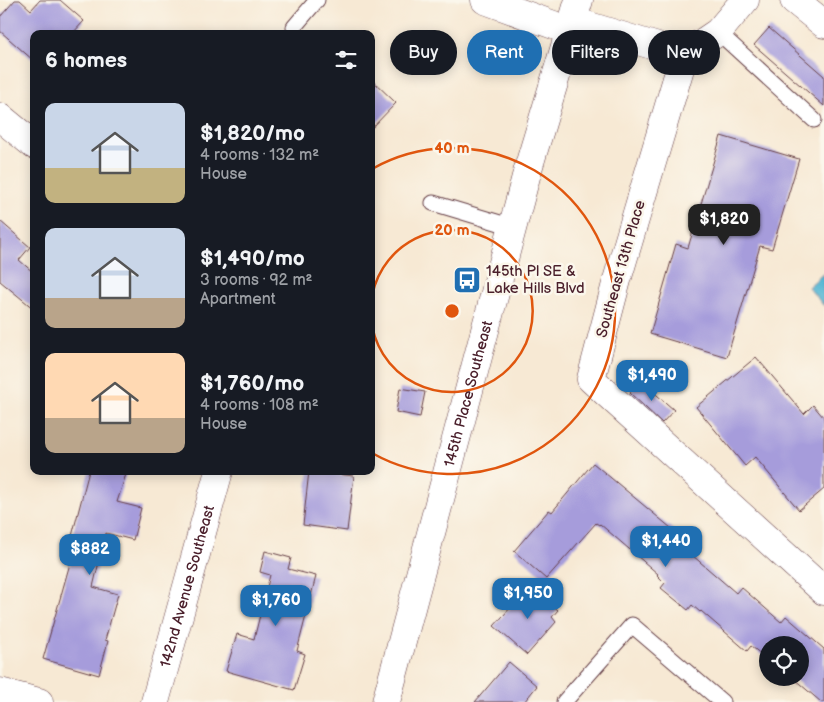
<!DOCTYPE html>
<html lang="en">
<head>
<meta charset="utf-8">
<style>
  body { margin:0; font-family:"Balsamiq Sans",sans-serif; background:#20242c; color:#f1f3f6; height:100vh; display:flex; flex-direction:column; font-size:19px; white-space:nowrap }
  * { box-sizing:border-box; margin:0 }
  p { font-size:16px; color:#9ea1a6 }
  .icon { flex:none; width:28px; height:28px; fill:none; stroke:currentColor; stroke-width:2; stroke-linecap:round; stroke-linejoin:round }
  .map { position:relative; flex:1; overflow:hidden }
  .panel { position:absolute; left:30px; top:30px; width:345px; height:445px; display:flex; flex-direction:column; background:#171b24; border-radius:10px; box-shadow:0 2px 12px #0003 }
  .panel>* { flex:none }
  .hud { position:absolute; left:390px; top:30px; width:359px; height:45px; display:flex; gap:10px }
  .fabs { position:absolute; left:759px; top:636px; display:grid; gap:10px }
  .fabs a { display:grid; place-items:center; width:50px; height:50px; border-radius:50%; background:#171b24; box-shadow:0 2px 12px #0003; font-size:25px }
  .price { position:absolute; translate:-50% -42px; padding:0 11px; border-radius:10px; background:#1f6fb2; color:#fff; font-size:16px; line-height:32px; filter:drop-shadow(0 1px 2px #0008) }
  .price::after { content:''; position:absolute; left:50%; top:30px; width:15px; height:11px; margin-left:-8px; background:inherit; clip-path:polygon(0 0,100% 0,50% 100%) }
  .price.selected { background:#222; color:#fff }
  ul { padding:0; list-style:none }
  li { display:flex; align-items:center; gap:15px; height:125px; padding:0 15px }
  li span { display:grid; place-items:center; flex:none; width:140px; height:100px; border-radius:10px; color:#555 }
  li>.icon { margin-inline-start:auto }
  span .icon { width:60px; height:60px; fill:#fffc; stroke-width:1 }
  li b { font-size:21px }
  h2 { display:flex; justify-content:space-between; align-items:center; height:60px; padding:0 15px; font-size:21px }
  .tag { padding:0 18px; border-radius:22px; background:#171b24; box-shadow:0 2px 12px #0003; font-size:18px; line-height:45px }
  .tag.selected { background:#1f6fb2; color:#fff }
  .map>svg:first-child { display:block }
  .water { fill:#55b6d3; stroke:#506a7f }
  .building { fill:#a69cdb }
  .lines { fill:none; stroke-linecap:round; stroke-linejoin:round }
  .lane-casing { stroke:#643d44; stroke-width:17 }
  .street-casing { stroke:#643d44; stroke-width:29 }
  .secondary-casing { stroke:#643d44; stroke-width:29 }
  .lane { stroke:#fff; stroke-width:15 }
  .street { stroke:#fff; stroke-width:28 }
  .secondary { stroke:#fff; stroke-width:28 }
  .ring { fill:none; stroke:#e0560e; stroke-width:2.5 }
  .labels { text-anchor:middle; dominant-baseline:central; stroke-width:5; stroke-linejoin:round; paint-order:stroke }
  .street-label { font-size:15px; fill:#4a1f2b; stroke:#fbf7ec }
  .poi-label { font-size:15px; fill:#4a1f2b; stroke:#fbf7ec; text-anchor:start }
  .centre { fill:#e0560e; stroke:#fbf7ec; stroke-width:2.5 }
  .ring-label { font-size:15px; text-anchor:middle; font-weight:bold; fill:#e0560e; stroke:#fbf7ec; stroke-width:5; stroke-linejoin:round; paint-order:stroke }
</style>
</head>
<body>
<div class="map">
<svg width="824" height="702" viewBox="0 0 824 702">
  <rect width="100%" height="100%" fill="#fbf7ec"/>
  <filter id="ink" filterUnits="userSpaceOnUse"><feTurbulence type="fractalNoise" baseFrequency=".02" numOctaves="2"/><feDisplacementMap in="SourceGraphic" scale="10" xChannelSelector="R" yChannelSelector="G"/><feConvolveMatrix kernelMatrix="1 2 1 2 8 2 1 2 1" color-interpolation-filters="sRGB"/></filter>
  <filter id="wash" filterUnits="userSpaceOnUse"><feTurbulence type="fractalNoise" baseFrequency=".0096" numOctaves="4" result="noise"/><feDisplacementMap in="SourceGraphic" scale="20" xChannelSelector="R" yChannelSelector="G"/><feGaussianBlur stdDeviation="1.12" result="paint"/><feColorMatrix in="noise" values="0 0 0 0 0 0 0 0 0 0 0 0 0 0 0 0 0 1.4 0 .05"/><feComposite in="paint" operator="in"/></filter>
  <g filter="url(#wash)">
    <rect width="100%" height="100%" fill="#f7e9d4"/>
    <polygon class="water" points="824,273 824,306 808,287"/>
    <g id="blocks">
      <g class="building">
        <polygon points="15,0 20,0 31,10 40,0 60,0 84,21 72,34 34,34 34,61 0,31 0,17"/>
        <polygon points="769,28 824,76 824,106 754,45"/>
        <polygon points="371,79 396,103 371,129"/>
        <polygon points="721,136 799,159 772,249 760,246 727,357 650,334 676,244 688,248"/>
        <polygon points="0,221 30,247 19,260 34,273 34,309 0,281"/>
        <polygon points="756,357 804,414 813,405 824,418 824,489 799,510 755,457 745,466 696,407"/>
        <polygon points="641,381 674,410 662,423 630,393"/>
        <polygon points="400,388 425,392 420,417 396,412"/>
        <polygon points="593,463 689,543 685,549 736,593 741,587 781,622 786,616 824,649 824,702 821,702 793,678 792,679 790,678 800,678 800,645 768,645 768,660 751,646 747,651 701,611 700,612 692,605 688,610 661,588 665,583 657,575 658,574 600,524 599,525 596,523 546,579 514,551 549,510 552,512"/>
        <polygon points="89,471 127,471 117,502 141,508 133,540 106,533 93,587 118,594 105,640 108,641 99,675 43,659 71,560 66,559"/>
        <polygon points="309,471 354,476 347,531 303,525"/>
        <polygon points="265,551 291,558 288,569 316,576 297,651 305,654 294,690 226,671 237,634 254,639 270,575 260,572"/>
        <polygon points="530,586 558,610 552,617 556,622 527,655 494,626"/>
        <polygon points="509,662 537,686 524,702 475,702"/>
      </g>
    </g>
  </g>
  <g filter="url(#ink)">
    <use href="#blocks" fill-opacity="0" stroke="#643d44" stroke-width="1"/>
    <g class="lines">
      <g class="lane-casing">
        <g id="lane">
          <polyline points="294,27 317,0"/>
          <polyline points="718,32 814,120"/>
          <polyline points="433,203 513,227"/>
          <polyline points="564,702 632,625 722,702"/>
        </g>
      </g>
      <g class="street-casing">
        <g id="street">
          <polyline points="794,0 824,24"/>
          <polyline points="573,21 684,55 617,280 591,379 824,591"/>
          <polyline points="684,55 718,32 745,0"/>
          <polyline points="0,117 34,145"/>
          <polyline points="0,692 39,702"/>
          <path id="s1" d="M155,702L219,471"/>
        </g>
      </g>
      <g class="secondary-casing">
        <g id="secondary">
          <polyline points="485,0 570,31"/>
          <path id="s2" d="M386,702L528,169L579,0"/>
        </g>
      </g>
      <use href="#lane" class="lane"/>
      <use href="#street" class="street"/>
      <use href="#secondary" class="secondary"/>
    </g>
  </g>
  <g class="ring">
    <path d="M371 304A81 81 0 1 1 371 318"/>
    <path d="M372 169A163 163 0 1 1 372 453"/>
  </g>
  <defs>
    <g id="bus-square" transform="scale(1.4375)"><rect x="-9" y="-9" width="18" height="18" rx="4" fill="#1f6fb2" stroke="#fbf7ec"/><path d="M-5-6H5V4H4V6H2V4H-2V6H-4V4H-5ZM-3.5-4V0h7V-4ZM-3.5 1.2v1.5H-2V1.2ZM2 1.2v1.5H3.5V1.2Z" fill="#fff"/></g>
  </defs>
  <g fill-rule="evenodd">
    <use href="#bus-square" x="467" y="280"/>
  </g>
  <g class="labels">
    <g class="street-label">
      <text transform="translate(621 269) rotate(-74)">Southeast 13th Place</text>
      <text stroke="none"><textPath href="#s2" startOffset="319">145th Place Southeast</textPath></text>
      <text stroke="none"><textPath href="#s1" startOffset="120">142nd Avenue Southeast</textPath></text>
    </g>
    <g class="poi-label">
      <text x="486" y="271">145th Pl SE &amp;<tspan x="486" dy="17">Lake Hills Blvd</tspan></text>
    </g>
  </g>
  <circle cx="452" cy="311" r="8" class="centre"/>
  <g class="ring-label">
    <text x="452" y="153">40 m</text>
    <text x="452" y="235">20 m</text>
  </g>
</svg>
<div class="fabs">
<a><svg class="icon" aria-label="locate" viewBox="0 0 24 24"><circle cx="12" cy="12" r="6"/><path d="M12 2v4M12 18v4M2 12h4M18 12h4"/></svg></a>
</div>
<b class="price selected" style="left:724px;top:246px">$1,820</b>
<b class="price" style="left:652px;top:402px">$1,490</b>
<b class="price" style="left:666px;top:568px">$1,440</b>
<b class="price" style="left:90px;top:576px">$882</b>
<b class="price" style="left:528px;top:620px">$1,950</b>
<b class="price" style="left:276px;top:627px">$1,760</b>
<div class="hud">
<a class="tag">Buy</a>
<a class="tag selected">Rent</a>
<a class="tag">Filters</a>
<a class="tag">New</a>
</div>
<section class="panel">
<h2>6 homes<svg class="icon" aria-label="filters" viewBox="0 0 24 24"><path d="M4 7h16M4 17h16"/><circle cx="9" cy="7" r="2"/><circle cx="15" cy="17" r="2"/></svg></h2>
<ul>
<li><span style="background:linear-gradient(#c9d6e8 65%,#c2b280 0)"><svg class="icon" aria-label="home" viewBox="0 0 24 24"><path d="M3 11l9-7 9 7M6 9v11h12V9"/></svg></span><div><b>$1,820/mo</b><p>4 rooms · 132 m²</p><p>House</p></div></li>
<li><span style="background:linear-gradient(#c9d6e8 70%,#b9a48a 0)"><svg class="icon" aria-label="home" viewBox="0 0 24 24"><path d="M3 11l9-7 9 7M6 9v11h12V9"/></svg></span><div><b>$1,490/mo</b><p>3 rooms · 92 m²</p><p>Apartment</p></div></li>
<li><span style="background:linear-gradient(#ffd9b3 65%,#b9a48a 0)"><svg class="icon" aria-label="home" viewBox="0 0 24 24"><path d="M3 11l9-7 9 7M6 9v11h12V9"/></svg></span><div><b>$1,760/mo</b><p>4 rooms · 108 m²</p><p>House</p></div></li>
</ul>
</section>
</div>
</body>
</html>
